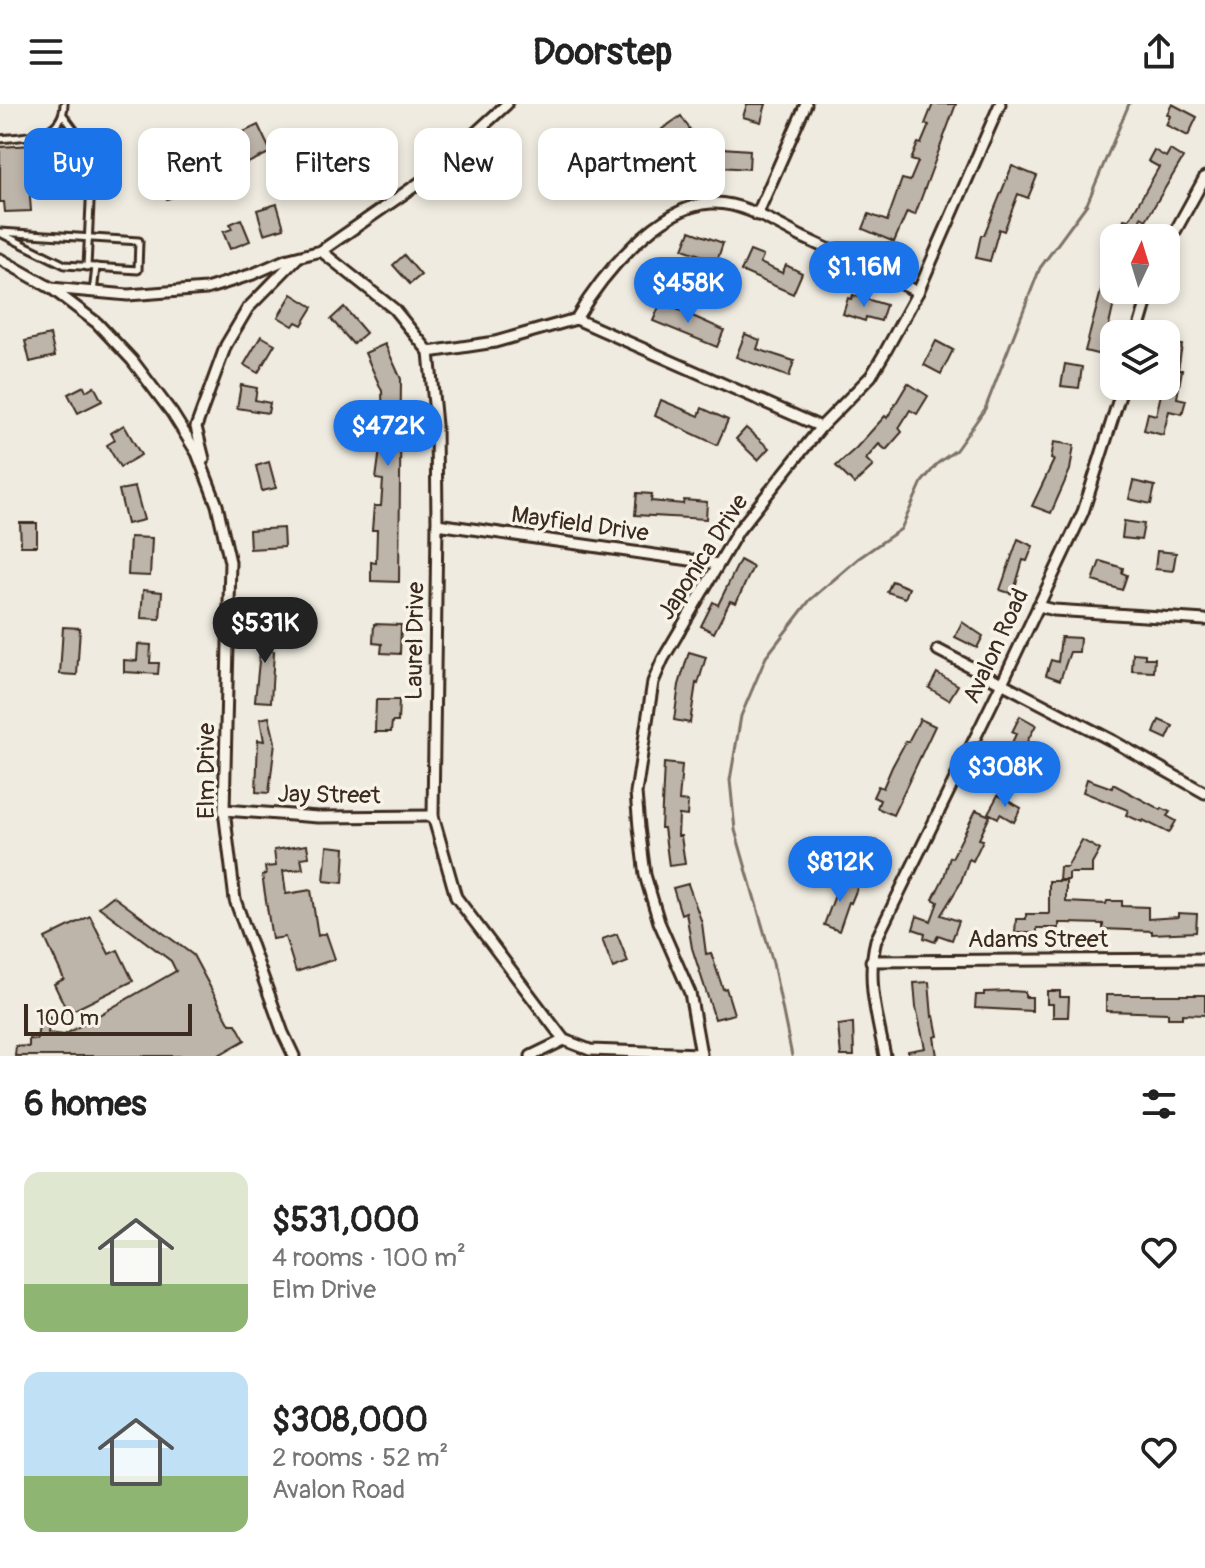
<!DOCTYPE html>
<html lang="en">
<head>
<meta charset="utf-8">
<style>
  body { margin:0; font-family:Pangolin,sans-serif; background:#f6f6f6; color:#222; height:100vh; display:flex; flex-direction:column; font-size:30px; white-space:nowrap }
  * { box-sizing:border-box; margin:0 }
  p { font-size:26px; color:#767676 }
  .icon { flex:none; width:44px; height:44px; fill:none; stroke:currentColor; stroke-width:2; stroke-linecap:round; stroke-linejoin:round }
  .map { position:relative; height:952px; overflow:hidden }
  .drawer { display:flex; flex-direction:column; background:#fff; flex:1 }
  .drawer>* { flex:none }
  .top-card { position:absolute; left:24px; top:24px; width:800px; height:72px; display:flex; gap:16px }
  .needle { width:52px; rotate:4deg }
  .tools { position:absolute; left:1100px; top:120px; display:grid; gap:16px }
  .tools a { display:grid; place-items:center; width:80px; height:80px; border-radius:16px; background:#fff; box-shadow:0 4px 12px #0003; font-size:40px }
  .scale { position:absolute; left:24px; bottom:20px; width:168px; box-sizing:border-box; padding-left:8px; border:4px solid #3b2a1e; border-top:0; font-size:22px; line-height:28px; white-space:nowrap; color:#3b2a1e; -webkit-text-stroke:6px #f7f3e8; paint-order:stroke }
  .price { position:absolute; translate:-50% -68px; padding:0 18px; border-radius:28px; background:#1a73e8; color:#fff; font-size:26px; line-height:52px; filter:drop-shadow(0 2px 4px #0008) }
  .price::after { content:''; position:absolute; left:50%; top:48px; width:24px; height:18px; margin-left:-12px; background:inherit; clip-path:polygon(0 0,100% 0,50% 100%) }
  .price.active { background:#222; color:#fff }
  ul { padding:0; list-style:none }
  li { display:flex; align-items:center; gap:24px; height:200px; padding:0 24px }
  li span { display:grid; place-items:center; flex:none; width:224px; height:160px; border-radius:16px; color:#555 }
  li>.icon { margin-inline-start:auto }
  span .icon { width:96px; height:96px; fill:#fffc; stroke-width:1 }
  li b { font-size:34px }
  h2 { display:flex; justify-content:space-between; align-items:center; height:96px; padding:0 24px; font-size:34px }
  .chip { padding:0 28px; border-radius:16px; background:#fff; box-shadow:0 4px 12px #0003; font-size:28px; line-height:72px }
  .chip.active { background:#1a73e8; color:#fff }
  header { display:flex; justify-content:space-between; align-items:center; height:104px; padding:0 24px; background:#fff; font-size:36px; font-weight:800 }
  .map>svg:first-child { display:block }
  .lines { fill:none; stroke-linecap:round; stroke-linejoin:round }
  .stream { stroke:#7e7266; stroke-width:3 }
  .building { fill:#bdb5aa; stroke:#3b2a1e; stroke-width:2 }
  .service-casing { stroke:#3b2a1e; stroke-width:11 }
  .minor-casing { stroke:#3b2a1e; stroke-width:15 }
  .service { stroke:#f7f3e8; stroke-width:5 }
  .minor { stroke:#f7f3e8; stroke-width:9 }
  .labels { text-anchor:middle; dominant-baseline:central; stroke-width:7; stroke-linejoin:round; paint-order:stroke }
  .street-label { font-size:24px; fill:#3b2a1e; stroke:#f7f3e8 }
</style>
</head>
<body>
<header><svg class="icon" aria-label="menu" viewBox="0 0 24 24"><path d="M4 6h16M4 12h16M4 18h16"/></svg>Doorstep<svg class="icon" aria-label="share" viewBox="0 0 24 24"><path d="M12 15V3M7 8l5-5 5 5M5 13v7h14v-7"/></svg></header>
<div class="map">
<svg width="1205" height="952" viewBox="0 0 1205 952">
  <rect width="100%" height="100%" fill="#efebe0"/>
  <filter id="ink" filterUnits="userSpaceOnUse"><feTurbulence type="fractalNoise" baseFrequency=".0125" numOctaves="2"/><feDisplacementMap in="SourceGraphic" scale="16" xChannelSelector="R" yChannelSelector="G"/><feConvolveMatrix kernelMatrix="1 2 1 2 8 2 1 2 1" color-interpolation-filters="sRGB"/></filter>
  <g filter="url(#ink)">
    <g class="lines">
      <polyline class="stream" points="792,952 773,859 735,726 730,676 741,612 766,553 810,496 859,454 901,425 922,378 938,359 956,346 985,305 1040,164 1087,100 1129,0"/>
    </g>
    <g class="building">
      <polygon points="747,0 766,0 761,18 743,13"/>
      <polygon points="933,0 956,0 915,111 907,108 894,138 863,125 869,110 887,117 902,75 910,77 918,58 911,56 918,39 921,40 929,21 925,20"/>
      <polygon points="1172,0 1197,13 1188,32 1166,21 1170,12 1167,10"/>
      <polygon points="681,12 697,36 678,48 662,25"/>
      <polygon points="258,21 271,48 231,67 221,46 238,38 235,32"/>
      <polygon points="69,29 71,76 54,77 53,57 38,58 36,63 28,66 31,107 5,108 4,98 0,98 0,43 50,40 52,30"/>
      <polygon points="367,29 384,51 332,86 321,72 325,69 321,64"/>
      <polygon points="722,44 750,46 749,65 720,63"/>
      <polygon points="1154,46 1166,53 1170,46 1183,54 1146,116 1141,113 1135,134 1118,134 1124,115 1129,116 1159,63 1148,57"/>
      <polygon points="1012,62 1037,72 1028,94 1018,90 1004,127 999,125 990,157 976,154 981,131 984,131"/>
      <polygon points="182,74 187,88 167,95 162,82"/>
      <polygon points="277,100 284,124 264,130 257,106"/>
      <polygon points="241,115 250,137 230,145 223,128 232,125 230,120"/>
      <polygon points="690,127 723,139 717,157 683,145"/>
      <polygon points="750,147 763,152 760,159 782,169 786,161 802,169 793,190 741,167"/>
      <polygon points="404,151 421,171 410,180 393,161"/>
      <polygon points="1106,168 1114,170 1114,186 1117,186 1109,221 1112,222 1110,232 1106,231 1101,251 1085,247"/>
      <polygon points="292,190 313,203 302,221 296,218 293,222 278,213"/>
      <polygon points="853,191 886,201 881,217 866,213 865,217 843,210 848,194 851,195"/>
      <polygon points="661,198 724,226 717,243 653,217"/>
      <polygon points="344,203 366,229 353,240 331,215"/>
      <polygon points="745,230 760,236 757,245 794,257 789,273 736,253"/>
      <polygon points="50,231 55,252 30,258 25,237"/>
      <polygon points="261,232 275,240 258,269 244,261"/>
      <polygon points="936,237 953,246 941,270 924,261"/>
      <polygon points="1166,239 1182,241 1178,266 1182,266 1177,294 1186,296 1182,310 1169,307 1163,331 1144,326 1148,309 1156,311 1163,282 1166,282"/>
      <polygon points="385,240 401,275 399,478 371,477 371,458 376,459 377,426 372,426 374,402 381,402 383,376 376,375 381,338 372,337 373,323 383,324 382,287 365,249"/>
      <polygon points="1065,260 1082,263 1079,284 1061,282"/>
      <polygon points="908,279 928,292 917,310 910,306 899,324 902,328 886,346 879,340 866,355 873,362 854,380 836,362 856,344 885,312 887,314"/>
      <polygon points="241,281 257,284 255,296 270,299 268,309 237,304"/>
      <polygon points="84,282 86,287 94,282 102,297 78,309 68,290"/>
      <polygon points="661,296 699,312 702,304 728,316 717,341 655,312"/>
      <polygon points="124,321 141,351 120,363 107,341 115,336 111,329"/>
      <polygon points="746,324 769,344 758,356 736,335"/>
      <polygon points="1054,338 1074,341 1070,366 1051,409 1032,402 1054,356 1051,355"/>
      <polygon points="269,358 276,384 262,387 256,362"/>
      <polygon points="1133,377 1155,382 1151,400 1129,395"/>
      <polygon points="135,383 144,416 127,420 119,386"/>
      <polygon points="637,389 652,390 651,397 683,400 684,396 707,398 706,415 635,411"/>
      <polygon points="1124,417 1144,420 1141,436 1122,434"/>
      <polygon points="20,419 37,419 37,442 21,442"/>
      <polygon points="283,424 284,443 250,445 249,426"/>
      <polygon points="130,433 152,434 150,472 128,471"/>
      <polygon points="1018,435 1033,442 1027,457 1023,456 1013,490 1000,486"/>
      <polygon points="1157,447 1176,449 1173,467 1155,465"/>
      <polygon points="740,456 753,463 736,499 730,497 714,529 701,522 713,498 718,501"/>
      <polygon points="1100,457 1123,464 1122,469 1127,471 1122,486 1093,477"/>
      <polygon points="892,477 909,484 905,494 887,488"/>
      <polygon points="143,486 162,488 160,515 141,514"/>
      <polygon points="962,518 983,532 977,544 955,533"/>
      <polygon points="256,520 271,522 269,546 274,547 271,598 255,597 261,537 255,536"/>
      <polygon points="374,520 401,521 400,550 381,549 382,540 373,539"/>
      <polygon points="63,523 80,524 77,571 60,570"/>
      <polygon points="1061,533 1080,534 1079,548 1070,548 1060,576 1046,571 1051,556 1058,558"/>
      <polygon points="138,540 151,541 150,559 159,559 158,570 124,568 124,556 137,557"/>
      <polygon points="689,548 706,553 698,580 696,579 690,619 674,616 679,581"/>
      <polygon points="1133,549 1145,550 1145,554 1155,554 1154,568 1132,567"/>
      <polygon points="937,569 958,581 949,596 929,584"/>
      <polygon points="376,596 399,596 398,618 392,618 391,628 375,628"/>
      <polygon points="1020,612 1036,621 1022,647 1030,650 1024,663 1005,654 1016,630 1012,628"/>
      <polygon points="269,613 275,638 269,689 256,688 258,636 264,637 260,615"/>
      <polygon points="920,615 935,622 893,711 877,704 880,696 873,693 878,682 883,684 892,663 906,637 908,638"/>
      <polygon points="1159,616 1173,622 1167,635 1154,629"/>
      <polygon points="664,659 682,661 679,697 688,698 687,712 679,711 678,732 681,732 685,760 669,762 664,724 661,724"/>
      <polygon points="1087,675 1112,684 1113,680 1161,706 1162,704 1170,708 1167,712 1176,717 1169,729 1143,716 1142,718 1126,711 1128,706 1083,688"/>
      <polygon points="998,691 1021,704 1014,718 1000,710 998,714 988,709"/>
      <polygon points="976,706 990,712 979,735 983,736 973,757 969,755 960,780 941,811 959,817 952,836 938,831 935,838 924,834 925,829 913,825 917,812 931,817 938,798 933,795 944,773 950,753 952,754"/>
      <polygon points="864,736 877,737 875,753 862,751"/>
      <polygon points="1082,736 1100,746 1092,760 1092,769 1069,769 1069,776 1059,776 1060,763 1067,763"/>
      <polygon points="307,741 309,753 301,754 303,765 283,767 286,790 311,786 318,832 326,829 335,855 296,868 285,833 272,835 262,771 266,770 265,763 276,762 274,746"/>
      <polygon points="327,742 345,744 343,779 324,777"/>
      <polygon points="841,775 858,782 851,799 849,798 839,827 824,821"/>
      <polygon points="1049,777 1066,777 1066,798 1106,800 1107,797 1122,797 1122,802 1148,803 1148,815 1178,813 1178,809 1197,810 1196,828 1152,830 1152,827 1103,825 1103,820 1067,819 1059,819 1059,824 1037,824 1037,829 1015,829 1016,815 1026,815 1026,810 1049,810"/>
      <polygon points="688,780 702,819 706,850 711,849 723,885 726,884 734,910 715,915 692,844 686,808 681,810 673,784"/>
      <polygon points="113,792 193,851 230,920 236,920 245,936 217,952 15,952 16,942 29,943 29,935 37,936 40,913 50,913 48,929 64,931 176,867 171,857 99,803"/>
      <polygon points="90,812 109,850 118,846 133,877 68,909 54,880 64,875 45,834"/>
      <polygon points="617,830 628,858 613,864 602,835"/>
      <polygon points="929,878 932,913 934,912 938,932 934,933 937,952 908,952 908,947 925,944 916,903 914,879"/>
      <polygon points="1010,887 1025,888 1025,893 1032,893 1032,907 975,904 976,891 984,891 984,888"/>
      <polygon points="1047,887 1060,887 1060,893 1069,893 1068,913 1053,913 1053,900 1047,900"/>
      <polygon points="1106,891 1205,891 1205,911 1182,910 1182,914 1168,914 1168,909 1106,907"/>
      <polygon points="853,919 854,952 841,952 838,921"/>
    </g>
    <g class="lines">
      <g class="service-casing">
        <g id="service">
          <polyline points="64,12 87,43 92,57 87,163"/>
          <path d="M0,35C26,32 63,34 64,0"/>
          <polyline points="0,128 139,137 138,166 65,161 0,129"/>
          <polyline points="93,189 96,163"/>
        </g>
      </g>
      <g class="minor-casing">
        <g id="minor">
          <polyline points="757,111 806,0"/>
          <polyline points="1166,144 1205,73"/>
          <polyline points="321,147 394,205 429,248 436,321 437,420 433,712 456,793 564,936"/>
          <polyline points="0,155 51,184 128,191 206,185 253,170 285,156 321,147 425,75 507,0"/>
          <polyline points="51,184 97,219 132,256 172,309 197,349 217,401 230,458 224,706 235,796 283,929 294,952"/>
          <path d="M576,215C601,172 658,102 711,99C742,97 776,120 802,133C841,151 880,170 918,188"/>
          <polyline points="576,215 821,323"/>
          <polyline points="1137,230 1150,186"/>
          <polyline points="429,248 495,238 576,215"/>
          <polyline points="204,355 196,323 226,241 248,204 297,154"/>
          <polyline points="437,420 718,460"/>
          <polyline points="1038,502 1054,506 1205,516"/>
          <polyline points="938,546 1113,637 1205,689"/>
          <polyline points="224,706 318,713 433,712"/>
          <polyline points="871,857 1205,855"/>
          <polyline points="531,952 564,936 590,946 701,950 690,889 659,818 645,771 639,723 636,689 653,578 663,555 738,427 821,323 871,272 884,250 918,188 1000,0"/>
          <path d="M885,952C877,913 866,875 876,836L1002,579L1083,408L1123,282"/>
        </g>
      </g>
      <use href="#service" class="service"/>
      <use href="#minor" class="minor"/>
    </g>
  </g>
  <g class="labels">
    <g class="street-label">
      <text transform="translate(580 420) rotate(8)">Mayfield Drive</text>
      <text transform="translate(703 453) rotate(-57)">Japonica Drive</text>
      <text transform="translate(415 537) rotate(-89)">Laurel Drive</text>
      <text transform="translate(996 542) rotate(-65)">Avalon Road</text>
      <text transform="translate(206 667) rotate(-90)">Elm Drive</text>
      <text transform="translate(329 691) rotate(1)">Jay Street</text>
      <text x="1038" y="835">Adams Street</text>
    </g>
  </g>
</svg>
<div class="tools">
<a><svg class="needle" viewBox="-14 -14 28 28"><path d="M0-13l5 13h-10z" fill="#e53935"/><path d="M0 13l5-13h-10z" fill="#767676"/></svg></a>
<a><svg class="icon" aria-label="layers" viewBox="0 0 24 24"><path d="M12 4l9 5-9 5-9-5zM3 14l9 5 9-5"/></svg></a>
</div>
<div class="scale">100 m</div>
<b class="price" style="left:864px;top:205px">$1.16M</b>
<b class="price" style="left:688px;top:221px">$458K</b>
<b class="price" style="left:388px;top:364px">$472K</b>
<b class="price active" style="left:265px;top:561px">$531K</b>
<b class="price" style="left:1005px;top:705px">$308K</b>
<b class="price" style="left:840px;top:800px">$812K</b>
<div class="top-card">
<a class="chip active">Buy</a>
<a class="chip">Rent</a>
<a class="chip">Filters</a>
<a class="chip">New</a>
<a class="chip">Apartment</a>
</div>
</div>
<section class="drawer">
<h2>6 homes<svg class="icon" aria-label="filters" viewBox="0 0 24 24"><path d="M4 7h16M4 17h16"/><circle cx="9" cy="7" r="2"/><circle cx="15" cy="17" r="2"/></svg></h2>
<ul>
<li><span style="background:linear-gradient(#dfe7d0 70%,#8fb573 0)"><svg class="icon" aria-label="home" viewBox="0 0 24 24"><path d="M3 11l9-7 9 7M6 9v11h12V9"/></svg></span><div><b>$531,000</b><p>4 rooms · 100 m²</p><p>Elm Drive</p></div><svg class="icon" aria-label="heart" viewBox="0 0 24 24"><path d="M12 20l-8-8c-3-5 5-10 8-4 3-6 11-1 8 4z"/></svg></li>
<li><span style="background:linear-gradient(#bfe0f5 65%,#8fb573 0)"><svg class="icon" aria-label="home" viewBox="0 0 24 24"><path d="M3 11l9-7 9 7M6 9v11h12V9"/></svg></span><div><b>$308,000</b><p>2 rooms · 52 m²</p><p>Avalon Road</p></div><svg class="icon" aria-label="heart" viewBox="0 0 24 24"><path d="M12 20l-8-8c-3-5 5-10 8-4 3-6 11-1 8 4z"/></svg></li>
</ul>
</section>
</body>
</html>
